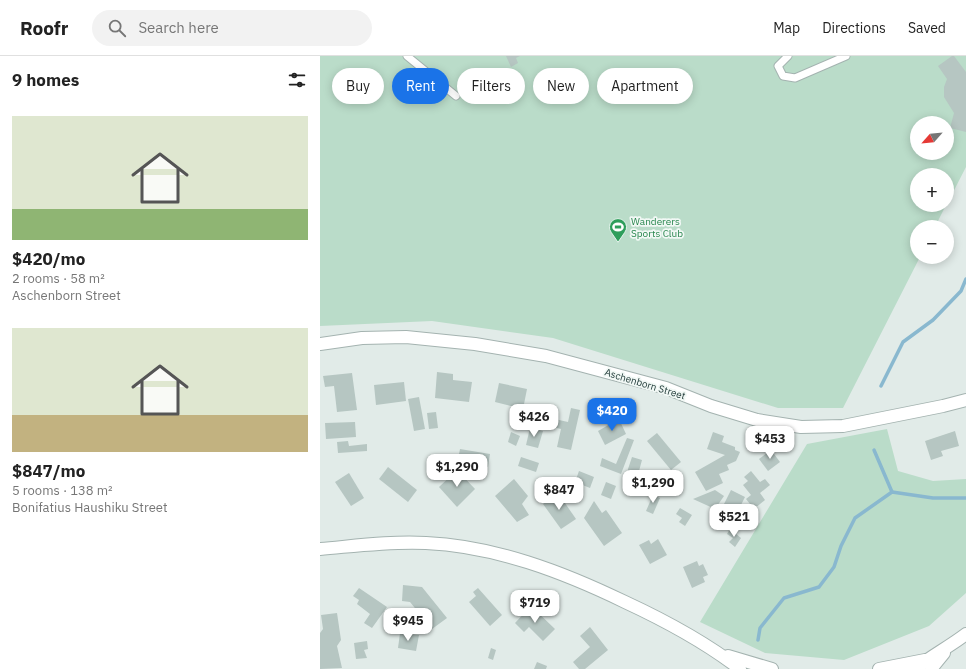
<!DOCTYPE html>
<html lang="en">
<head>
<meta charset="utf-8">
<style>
  body { margin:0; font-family:"IBM Plex Sans",sans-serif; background:#f2f2f2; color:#222; height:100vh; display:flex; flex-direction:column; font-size:15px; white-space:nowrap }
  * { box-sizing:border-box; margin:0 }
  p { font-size:13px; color:#767676 }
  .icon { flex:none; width:22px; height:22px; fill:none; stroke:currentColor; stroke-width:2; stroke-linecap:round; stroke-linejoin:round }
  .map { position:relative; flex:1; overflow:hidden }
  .panel { display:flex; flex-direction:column; background:#fff; width:320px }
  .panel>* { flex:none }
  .hud { position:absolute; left:12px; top:12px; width:380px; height:36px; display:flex; gap:8px }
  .needle { width:26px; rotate:243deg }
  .tools { position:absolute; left:590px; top:60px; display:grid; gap:8px }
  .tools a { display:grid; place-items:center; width:44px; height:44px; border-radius:50%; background:#fff; box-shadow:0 2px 10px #0003; font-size:20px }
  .price { position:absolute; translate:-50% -34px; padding:0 9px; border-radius:8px; background:#fff; color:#222; font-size:13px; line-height:26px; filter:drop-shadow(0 1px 2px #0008) }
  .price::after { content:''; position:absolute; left:50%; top:24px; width:12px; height:9px; margin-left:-6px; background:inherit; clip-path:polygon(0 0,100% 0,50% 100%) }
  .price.on { background:#1a73e8; color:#fff }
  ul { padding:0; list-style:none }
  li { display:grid; align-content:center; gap:8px; height:212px; padding:0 12px }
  li span { display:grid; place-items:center; height:124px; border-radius:0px; color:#555 }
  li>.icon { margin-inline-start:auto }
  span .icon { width:72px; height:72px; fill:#fffc; stroke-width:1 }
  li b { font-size:17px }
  h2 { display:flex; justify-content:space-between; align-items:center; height:48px; padding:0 12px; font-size:17px }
  .chip { padding:0 14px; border-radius:18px; background:#fff; box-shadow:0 2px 10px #0003; font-size:14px; line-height:36px }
  .chip.on { background:#1a73e8; color:#fff }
  header { display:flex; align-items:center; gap:24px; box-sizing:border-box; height:56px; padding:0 20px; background:#fff; border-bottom:1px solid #e0e0e0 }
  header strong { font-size:19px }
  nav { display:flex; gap:22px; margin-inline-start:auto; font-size:14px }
  .search { width:280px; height:36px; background:#f2f2f2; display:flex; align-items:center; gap:10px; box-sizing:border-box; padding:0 14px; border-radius:22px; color:#767676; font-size:15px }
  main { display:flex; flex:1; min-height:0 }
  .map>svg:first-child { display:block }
  .green { fill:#badcc9; fill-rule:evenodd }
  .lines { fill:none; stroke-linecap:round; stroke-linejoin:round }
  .stream { stroke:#89b8cf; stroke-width:3.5 }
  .building { fill:#b6c6c2 }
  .service-casing { stroke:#a4b3b0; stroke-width:9 }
  .minor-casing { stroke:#a4b3b0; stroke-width:14 }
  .tertiary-casing { stroke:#a4b3b0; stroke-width:14 }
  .service { stroke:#fff; stroke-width:7 }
  .minor { stroke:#fff; stroke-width:12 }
  .tertiary { stroke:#fff; stroke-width:12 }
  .labels { text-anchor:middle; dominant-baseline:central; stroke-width:3.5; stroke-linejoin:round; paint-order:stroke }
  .leisure-label { font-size:10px; fill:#27864d; stroke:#f1f8f5; text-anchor:start }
  .street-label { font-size:10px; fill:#213b39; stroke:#f1f8f5 }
</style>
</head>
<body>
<header>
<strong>Roofr</strong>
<div class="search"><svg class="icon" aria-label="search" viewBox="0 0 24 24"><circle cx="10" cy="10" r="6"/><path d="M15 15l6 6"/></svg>Search here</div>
<nav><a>Map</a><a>Directions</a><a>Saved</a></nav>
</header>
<main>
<section class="panel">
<h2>9 homes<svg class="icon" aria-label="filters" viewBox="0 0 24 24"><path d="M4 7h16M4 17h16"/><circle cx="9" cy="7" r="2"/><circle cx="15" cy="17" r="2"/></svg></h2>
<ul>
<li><span style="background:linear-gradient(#dfe7d0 75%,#8fb573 0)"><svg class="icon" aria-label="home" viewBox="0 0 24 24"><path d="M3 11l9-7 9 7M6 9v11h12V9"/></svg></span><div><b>$420/mo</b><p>2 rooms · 58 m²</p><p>Aschenborn Street</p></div></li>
<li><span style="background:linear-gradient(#dfe7d0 70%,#c2b280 0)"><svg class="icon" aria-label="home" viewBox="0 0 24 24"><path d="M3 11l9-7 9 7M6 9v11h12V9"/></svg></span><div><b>$847/mo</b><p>5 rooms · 138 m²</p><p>Bonifatius Haushiku Street</p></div></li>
</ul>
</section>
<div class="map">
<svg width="646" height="613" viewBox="0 0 646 613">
  <rect width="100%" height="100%" fill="#e1ebe8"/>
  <g class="green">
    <path d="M0,0H646V111L627,148V119H597V149H626L615,171H597V201H600L523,352H458L233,282L112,265L0,270ZM597,67H627V97H597Z"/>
    <polygon points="567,373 578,415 613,425 646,423 646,537 609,570 524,604 445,597 380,566 487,388"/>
  </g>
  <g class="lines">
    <g class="stream">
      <polyline points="561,330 583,286 613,264 641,235 646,223"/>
      <polyline points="554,394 572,436"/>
      <polyline points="438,584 440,572 464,542 499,531 514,511 521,490 535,462 572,436 613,442 646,442"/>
    </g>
  </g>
  <g class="building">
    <polygon points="186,0 200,0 196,2 198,7 191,11"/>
    <polygon points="632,0 634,0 646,16 646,76 630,72 634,57 624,41 624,31 627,23 618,10"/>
    <polygon points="117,316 133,318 133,324 152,326 149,346 115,342"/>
    <polygon points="32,317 37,354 17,356 14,330 5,331 3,320"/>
    <polygon points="84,326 86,345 56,349 54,329"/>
    <polygon points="179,327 207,333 203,353 175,346"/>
    <polygon points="99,341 105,373 94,375 88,343"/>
    <polygon points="251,352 260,354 251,394 237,391 241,373 228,370 230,362 248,366"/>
    <polygon points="116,356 118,372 109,373 107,357"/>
    <polygon points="299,363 306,378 285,389 278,375"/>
    <polygon points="35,366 36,381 6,383 5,367"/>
    <polygon points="210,372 223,375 218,392 206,389"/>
    <polygon points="635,375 639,390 621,395 623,400 611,404 605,385"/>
    <polygon points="191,376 200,380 196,390 188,386"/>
    <polygon points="393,376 404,380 402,386 415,391 415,394 420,396 416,405 407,409 409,414 399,418 403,427 386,435 375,416 405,399 387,393"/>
    <polygon points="337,377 361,406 351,414 327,385"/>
    <polygon points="307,382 314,384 301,418 280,410 282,402 296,408"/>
    <polygon points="28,385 29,390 47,388 47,395 18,397 17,386"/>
    <polygon points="140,393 170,398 168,411 161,409 162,401 139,398"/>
    <polygon points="451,394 460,406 448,415 439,403"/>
    <polygon points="201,401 219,407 216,416 198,410"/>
    <polygon points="312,401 322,404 319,415 325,417 322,425 306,419"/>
    <polygon points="68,411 97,434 88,446 59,423"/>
    <polygon points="137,414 155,433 137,451 119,431"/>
    <polygon points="259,415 274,421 270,432 255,426"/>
    <polygon points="431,415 440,426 445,423 450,429 440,437 445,444 434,453 426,443 431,439 423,429 428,425 424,421"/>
    <polygon points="29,417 44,442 31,450 15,426"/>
    <polygon points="194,423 208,440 202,448 209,459 197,466 175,440"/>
    <polygon points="286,426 296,430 291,443 281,439"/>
    <polygon points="395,434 404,440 395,453 373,443"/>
    <polygon points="411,434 425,441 416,459 402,452"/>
    <polygon points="238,437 256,463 241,473 223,448"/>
    <polygon points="333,439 340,442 333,458 326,455"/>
    <polygon points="274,445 282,457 286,454 302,477 284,490 264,462"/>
    <polygon points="360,452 372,459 365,470 359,466 362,462 356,458"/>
    <polygon points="410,473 421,482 415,491 409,486 413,482 407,478"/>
    <polygon points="338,483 347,499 330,508 319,489 329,484 331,488"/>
    <polygon points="377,505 379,510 383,508 388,519 383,521 385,526 372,532 363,511"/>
    <polygon points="83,529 102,531 127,562 112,573 90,546 82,545"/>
    <polygon points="39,532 67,551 52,572 44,567 50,558 37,548 39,544 33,540"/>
    <polygon points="158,532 182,559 170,570 149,546 156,540 153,536"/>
    <polygon points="211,550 235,573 223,585 209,571 204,576 195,567"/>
    <polygon points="17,557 21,584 17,590 22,612 0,613 0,577 3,573 1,559"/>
    <polygon points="270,571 288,594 265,613 259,613 253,606 270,591 260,580"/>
    <polygon points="80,577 99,579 96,595 78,592"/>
    <polygon points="47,585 48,593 44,594 47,602 36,603 34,587"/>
    <polygon points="171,592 176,594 173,604 168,602"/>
    <polygon points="217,606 227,610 226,613 214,613"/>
  </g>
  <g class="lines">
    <g class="service-casing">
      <g id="service">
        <polyline points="87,0 136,40"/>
        <polyline points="468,0 458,10 463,20 475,22 526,0"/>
      </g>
    </g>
    <g class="minor-casing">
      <polyline id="minor" points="0,288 42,282 86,281 155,288 226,300 346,332 391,350 437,364 481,371 523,370 623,350 646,344"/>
    </g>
    <g class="tertiary-casing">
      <g id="tertiary">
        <path d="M0,493C35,490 71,485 106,487C175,490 243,516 305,546C346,565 385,586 420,613"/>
        <polyline points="408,600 452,613"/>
        <polyline points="559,613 605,604"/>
        <path d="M595,613C611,600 629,591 646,578"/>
        <polyline points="611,613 624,597"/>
      </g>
    </g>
    <use href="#service" class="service"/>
    <use href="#minor" class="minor"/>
    <use href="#tertiary" class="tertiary"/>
  </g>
  <defs>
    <g id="stadium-pin" transform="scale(0.9)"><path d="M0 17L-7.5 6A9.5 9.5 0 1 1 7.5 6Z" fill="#2e9e5b" stroke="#f1f8f5"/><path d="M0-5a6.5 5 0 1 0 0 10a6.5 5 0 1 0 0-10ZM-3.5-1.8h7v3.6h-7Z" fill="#fff"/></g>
  </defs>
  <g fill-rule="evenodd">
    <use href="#stadium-pin" x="298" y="171"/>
  </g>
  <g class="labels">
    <g class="leisure-label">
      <text x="311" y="165">Wanderers<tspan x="311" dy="12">Sports Club</tspan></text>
    </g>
    <g class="street-label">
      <text transform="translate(325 328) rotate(17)">Aschenborn Street</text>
    </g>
  </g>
</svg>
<div class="tools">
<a><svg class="needle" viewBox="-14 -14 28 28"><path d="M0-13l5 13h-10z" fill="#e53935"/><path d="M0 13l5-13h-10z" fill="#767676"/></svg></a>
<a>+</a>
<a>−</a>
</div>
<b class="price on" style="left:292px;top:376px">$420</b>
<b class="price" style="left:214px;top:382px">$426</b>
<b class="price" style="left:450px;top:404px">$453</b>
<b class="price" style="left:137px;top:432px">$1,290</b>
<b class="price" style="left:333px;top:448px">$1,290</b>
<b class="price" style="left:239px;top:455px">$847</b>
<b class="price" style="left:414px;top:482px">$521</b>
<b class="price" style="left:215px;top:568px">$719</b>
<b class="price" style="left:88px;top:586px">$945</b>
<div class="hud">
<a class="chip">Buy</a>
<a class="chip on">Rent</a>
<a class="chip">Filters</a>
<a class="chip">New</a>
<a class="chip">Apartment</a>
</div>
</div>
</main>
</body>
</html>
